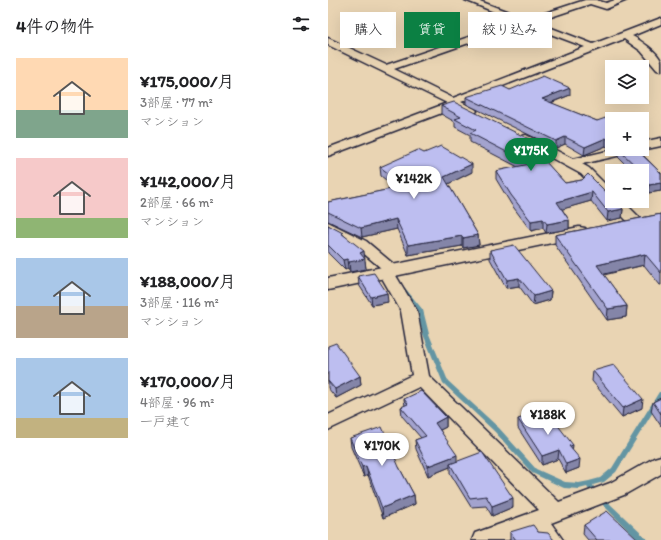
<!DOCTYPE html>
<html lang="ja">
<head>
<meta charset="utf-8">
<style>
  body { margin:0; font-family:Itim,"Klee One",sans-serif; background:#f2f2f2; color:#202124; height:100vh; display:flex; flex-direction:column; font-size:15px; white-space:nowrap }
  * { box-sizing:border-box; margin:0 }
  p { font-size:13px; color:#757577 }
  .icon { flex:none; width:22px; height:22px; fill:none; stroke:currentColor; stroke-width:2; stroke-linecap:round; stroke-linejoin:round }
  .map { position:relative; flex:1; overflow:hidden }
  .side { display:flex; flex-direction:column; background:#fff; width:328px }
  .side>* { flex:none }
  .top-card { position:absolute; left:12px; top:12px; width:261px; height:36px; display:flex; gap:8px }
  .buttons { position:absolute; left:277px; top:60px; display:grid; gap:8px }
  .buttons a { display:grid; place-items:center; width:44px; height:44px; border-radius:0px; background:#fff; box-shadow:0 4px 16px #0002; font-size:20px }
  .price { position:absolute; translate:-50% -34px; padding:0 9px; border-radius:14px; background:#fff; color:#222; font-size:13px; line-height:26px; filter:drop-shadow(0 1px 2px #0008) }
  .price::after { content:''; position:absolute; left:50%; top:24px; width:12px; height:9px; margin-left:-6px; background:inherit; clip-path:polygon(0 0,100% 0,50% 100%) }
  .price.on { background:#0b8043; color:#fff }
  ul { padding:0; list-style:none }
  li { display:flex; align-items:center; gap:12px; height:100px; padding:0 16px }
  li span { display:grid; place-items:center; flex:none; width:112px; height:80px; border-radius:0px; color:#555 }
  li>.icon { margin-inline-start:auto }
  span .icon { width:48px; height:48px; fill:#fffc; stroke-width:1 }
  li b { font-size:17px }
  h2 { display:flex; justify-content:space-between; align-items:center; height:48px; padding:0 16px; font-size:17px }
  .tag { padding:0 14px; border-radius:0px; background:#fff; box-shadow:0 4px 16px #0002; font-size:14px; line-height:36px }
  .tag.on { background:#0b8043; color:#fff }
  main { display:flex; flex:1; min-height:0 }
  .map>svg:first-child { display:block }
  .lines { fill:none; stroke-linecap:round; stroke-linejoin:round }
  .stream { fill:#6495a3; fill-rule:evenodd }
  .minor-casing { stroke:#22223b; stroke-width:3 }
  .tertiary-casing { stroke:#22223b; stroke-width:3 }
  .minor { fill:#e9d4b3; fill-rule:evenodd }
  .tertiary { fill:#e9d4b3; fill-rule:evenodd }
  .wall { fill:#a3a3ce; stroke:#22223b }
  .shaded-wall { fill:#8485a8; stroke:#22223b }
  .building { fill:#bdbef0; stroke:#22223b }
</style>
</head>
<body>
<main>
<section class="side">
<h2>4件の物件<svg class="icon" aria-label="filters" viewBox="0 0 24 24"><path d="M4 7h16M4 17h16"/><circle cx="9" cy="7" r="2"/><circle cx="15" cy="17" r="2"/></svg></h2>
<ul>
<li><span style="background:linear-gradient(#ffd9b3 65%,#7fa58c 0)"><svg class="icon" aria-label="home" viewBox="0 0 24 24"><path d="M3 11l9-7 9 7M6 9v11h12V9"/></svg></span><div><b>¥175,000/月</b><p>3部屋 · 77 m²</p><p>マンション</p></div></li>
<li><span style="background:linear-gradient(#f6c9c9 75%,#8fb573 0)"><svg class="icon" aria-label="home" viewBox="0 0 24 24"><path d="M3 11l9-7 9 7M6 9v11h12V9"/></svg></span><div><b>¥142,000/月</b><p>2部屋 · 66 m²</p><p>マンション</p></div></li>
<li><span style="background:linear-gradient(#a9c7e8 60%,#b9a48a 0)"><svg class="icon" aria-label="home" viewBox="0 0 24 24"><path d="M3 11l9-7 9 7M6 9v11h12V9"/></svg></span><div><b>¥188,000/月</b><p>3部屋 · 116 m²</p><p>マンション</p></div></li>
<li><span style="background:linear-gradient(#a9c7e8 75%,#c2b280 0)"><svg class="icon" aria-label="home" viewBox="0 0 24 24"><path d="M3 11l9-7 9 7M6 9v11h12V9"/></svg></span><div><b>¥170,000/月</b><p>4部屋 · 96 m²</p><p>一戸建て</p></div></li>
</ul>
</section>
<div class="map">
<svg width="333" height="540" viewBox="0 0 333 540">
  <rect width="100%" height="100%" fill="#e9d4b3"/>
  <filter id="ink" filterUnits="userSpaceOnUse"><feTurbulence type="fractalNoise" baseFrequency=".025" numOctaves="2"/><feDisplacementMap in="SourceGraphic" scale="8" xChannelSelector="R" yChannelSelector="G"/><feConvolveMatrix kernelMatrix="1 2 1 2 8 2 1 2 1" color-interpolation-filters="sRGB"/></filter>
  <g filter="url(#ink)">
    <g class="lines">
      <g class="stream">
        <polygon points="75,287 77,288 95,310 101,334 120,381 171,428 208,469 237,482 251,483 261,481 272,478 284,468 331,392 333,392 333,399 288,472 276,482 265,485 268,491 267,493 265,494 263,493 259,487 251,489 236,488 204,473 167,432 115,383 95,334 89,310 72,289"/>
        <polygon points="277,500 279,501 318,538 319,540 310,540 275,505 274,503 275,501"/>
      </g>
      <g class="minor-casing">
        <g id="minor">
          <path d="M137,0H149L199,19L257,0H268L278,3L287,0H299L278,9L262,4L208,22L265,44L333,18V24L304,36C312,40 330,52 333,61C333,64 333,68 333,71L329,70L313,51L296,39L133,102L147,109L149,111L147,113H139L127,108L0,156V148L119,103L0,45V38L58,65L188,21ZM196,24L257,47L125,98L66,69Z"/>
          <polygon points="198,135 245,159 288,149 309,149 307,152 254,164 261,168 284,191 284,201 295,201 312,218 314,221 312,224 307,225 302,224 253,174 194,142 192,139 194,136"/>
          <polygon points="333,138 333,146 314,150 312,149 314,149 314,142"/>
          <polygon points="0,222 38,241 69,267 72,270 67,274 89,311 101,376 231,502 282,483 326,458 333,456 333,474 296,495 223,523 235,540 211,540 204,531 180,540 144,540 147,533 211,510 91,387 0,430 0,415 84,375 73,311 50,271 53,268 28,247 0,232"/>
        </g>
      </g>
      <g class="tertiary-casing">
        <polygon id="tertiary" points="251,227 257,228 260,232 257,236 0,290 0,278"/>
      </g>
      <use href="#minor" class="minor"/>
      <use href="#tertiary" class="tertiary"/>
    </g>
    <g class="wall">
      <polygon points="182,90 242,95 223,103 269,121 284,119 284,148 281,149 278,146 256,155 237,144 228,148 138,104 138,97"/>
      <polygon points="113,106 215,146 215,154 212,156 237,183 254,180 295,209 294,218 279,221 263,201 234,209 241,220 241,229 218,233 215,228 203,231 183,204 168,179 168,171 190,167 142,142 142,135 127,127 127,122 113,114"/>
      <polygon points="319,144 318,152 313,153 333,173 333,191 320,193 314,185 314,171 304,171 290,157 291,150"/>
      <polygon points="96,153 144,172 120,184 150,235 151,245 135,248 134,246 80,255 69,229 34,237 0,221 0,202 68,188 53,176 52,167"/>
      <polygon points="333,214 333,285 332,285 316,265 276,275 299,306 298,317 279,320 227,245 227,235"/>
      <polygon points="0,225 15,234 37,261 38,269 22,272 20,268 17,270 0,253"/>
      <polygon points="162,250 223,291 222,300 205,305 191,286 178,288 162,259"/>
      <polygon points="30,276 60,302 44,305 31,285"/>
      <polygon points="0,346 32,376 33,385 8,398 0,388"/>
      <polygon points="265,371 314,408 294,417 264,381"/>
      <polygon points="333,398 333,426 323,411 325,402"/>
      <polygon points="76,399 118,417 118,427 112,430 129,461 185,507 164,516 158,506 143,507 122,473 122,467 100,476 88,449 87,440 93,438 74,416 73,407 77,406"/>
      <polygon points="190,419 245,451 251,468 238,473 230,459 214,465 190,428"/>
      <polygon points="22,438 71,467 86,495 87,504 55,518 40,475 36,477 23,447"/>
      <polygon points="256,525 310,540 260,540 255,534"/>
      <polygon points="182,532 210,532 226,540 182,540"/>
    </g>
    <g class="shaded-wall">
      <polygon points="242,88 242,95 214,106 214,99"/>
      <polygon points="237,137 237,144 228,148 228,141"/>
      <polygon points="278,138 278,146 256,155 257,147"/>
      <polygon points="282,141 284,141 284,148 281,149"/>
      <polygon points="319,144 318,152 306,155 306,149 314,149 314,146"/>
      <polygon points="215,146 215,154 207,158 207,150"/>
      <polygon points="144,164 144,172 116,186 116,177"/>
      <polygon points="333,183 333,191 320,193 321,185"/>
      <polygon points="264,192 263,201 228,211 229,202"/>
      <polygon points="295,209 294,218 279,221 280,212"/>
      <polygon points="68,219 69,229 34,237 33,228"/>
      <polygon points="215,219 215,228 203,231 203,221"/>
      <polygon points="241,220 241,229 218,233 219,224"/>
      <polygon points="150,235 151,245 135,248 135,238"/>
      <polygon points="134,236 134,246 80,255 80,245"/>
      <polygon points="36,251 38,269 22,272 21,262 32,253"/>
      <polygon points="317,254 316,265 268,276 269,265"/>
      <polygon points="19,259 20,268 17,270 15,260"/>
      <polygon points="191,278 191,286 178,288 179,280"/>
      <polygon points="223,291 222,300 205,305 206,296"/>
      <polygon points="59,293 60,302 44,305 43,297"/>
      <polygon points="299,306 298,317 279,320 280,309"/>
      <polygon points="32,376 33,385 8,398 7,389"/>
      <polygon points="315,399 314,408 294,417 295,408"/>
      <polygon points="118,417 118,427 108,432 107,423"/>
      <polygon points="245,445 244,453 241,446"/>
      <polygon points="231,450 230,459 214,465 214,456"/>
      <polygon points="129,455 129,464 122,464 122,467 100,476 100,466"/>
      <polygon points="252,459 251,468 238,473 238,464"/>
      <polygon points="38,466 40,475 36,477 34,467"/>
      <polygon points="86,495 87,504 55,518 54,508"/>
      <polygon points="185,498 185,507 164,516 164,506"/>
    </g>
    <g class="building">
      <polygon points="215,76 242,88 214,99 269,121 286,115 294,119 284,119 284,141 282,141 278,138 257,147 237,137 228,141 138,97 174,86 182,90"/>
      <polygon points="126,102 215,146 207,150 237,183 254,180 260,174 284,198 284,201 287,201 295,209 280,212 264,192 229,202 241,220 219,224 215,219 203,221 183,195 168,171 202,164 142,133 148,130 127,119 133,117 113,106"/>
      <polygon points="314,143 319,144 314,146"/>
      <polygon points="113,146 144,164 116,177 150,235 135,238 134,236 80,245 68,219 33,228 0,212 0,202 77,186 52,167 90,150 96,153"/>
      <polygon points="294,149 308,149 333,173 333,183 321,185 314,176 314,173 315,173 314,171 313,171 291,150"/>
      <polygon points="333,214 333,273 317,254 269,265 299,306 280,309 227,235"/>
      <polygon points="0,225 15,233 13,233 36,251 32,253 37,259 21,262 19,259 15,260 0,245"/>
      <polygon points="186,245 223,291 206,296 191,278 179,280 162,250"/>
      <polygon points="46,273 59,293 43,297 30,276"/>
      <polygon points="8,343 32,376 7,389 0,381 0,346"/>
      <polygon points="286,365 315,399 295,408 265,371"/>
      <polygon points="93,391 118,417 107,423 129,455 100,466 87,440 98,436 73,407 80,404 76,399"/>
      <polygon points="333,398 333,414 325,402"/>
      <polygon points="218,410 245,445 241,446 252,459 238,464 231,450 214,456 190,419"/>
      <polygon points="54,427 71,467 86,495 54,508 38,466 34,467 22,438"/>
      <polygon points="154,452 185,498 164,506 158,496 142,498 122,464"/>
      <polygon points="279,511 310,540 269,540 256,525"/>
      <polygon points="205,525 210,532 220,533 226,540 188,540 182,532"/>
    </g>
  </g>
</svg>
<div class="buttons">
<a><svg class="icon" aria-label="layers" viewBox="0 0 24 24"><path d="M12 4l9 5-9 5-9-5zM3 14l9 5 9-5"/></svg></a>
<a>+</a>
<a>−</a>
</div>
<b class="price on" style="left:203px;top:172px">¥175K</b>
<b class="price" style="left:86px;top:200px">¥142K</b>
<b class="price" style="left:220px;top:436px">¥188K</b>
<b class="price" style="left:54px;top:467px">¥170K</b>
<div class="top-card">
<a class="tag">購入</a>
<a class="tag on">賃貸</a>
<a class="tag">絞り込み</a>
</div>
</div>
</main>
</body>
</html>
